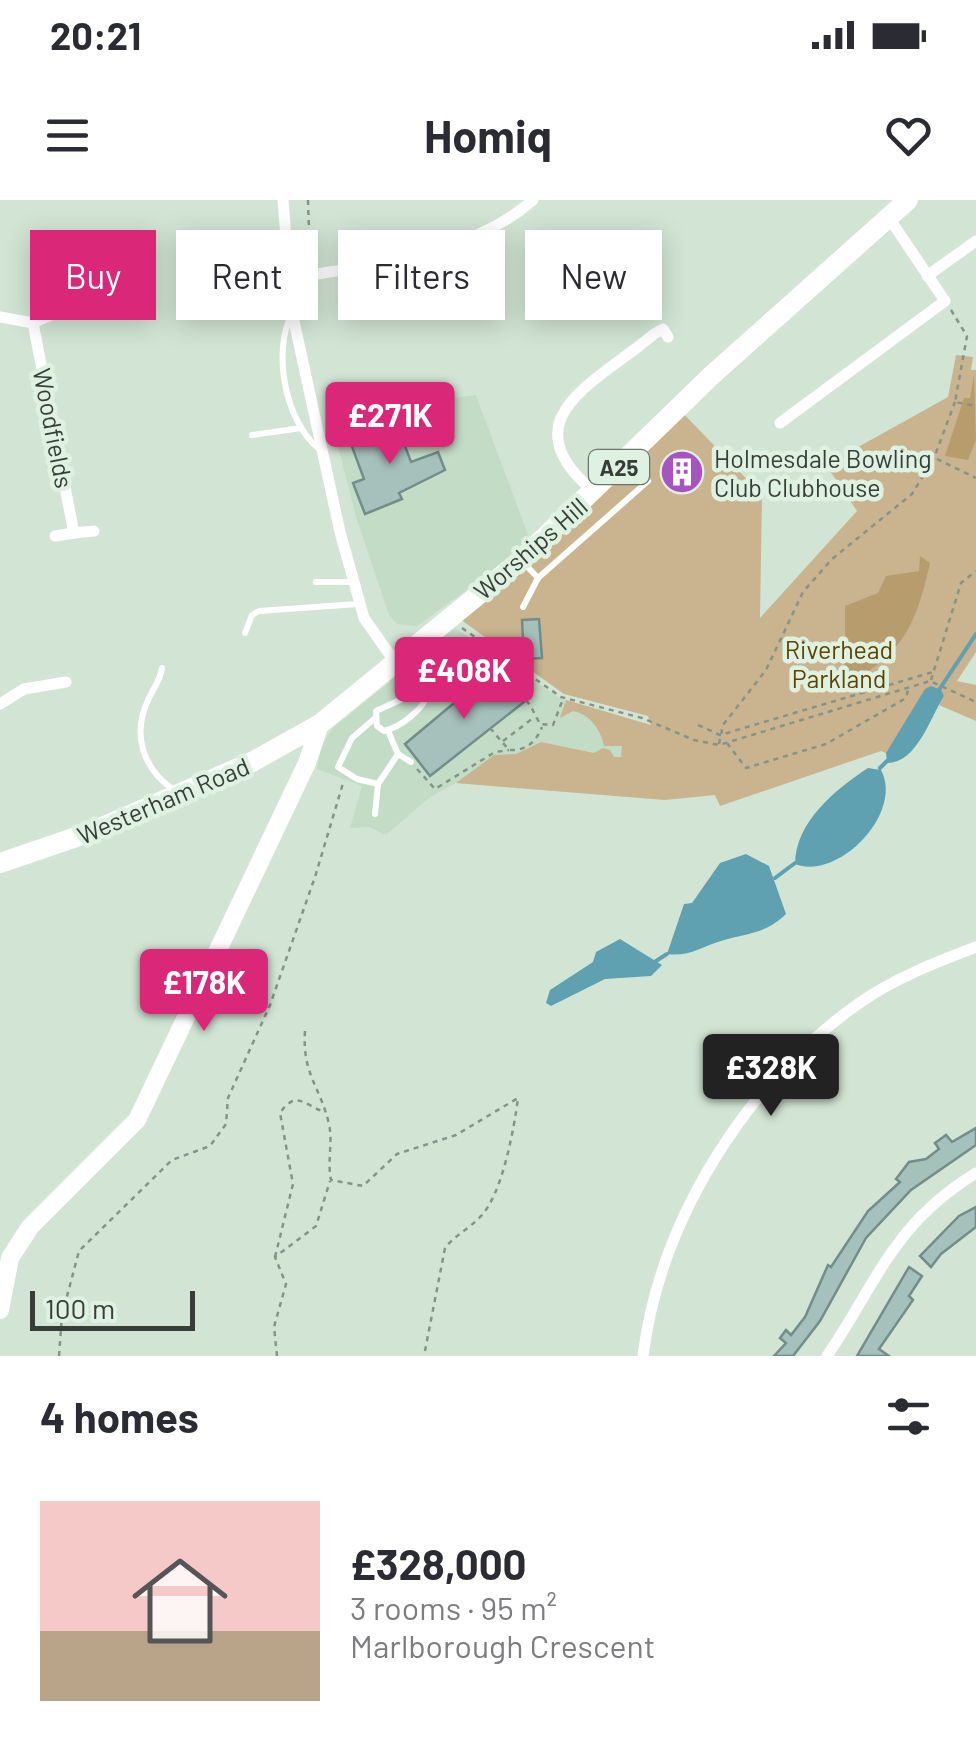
<!DOCTYPE html>
<html lang="en">
<head>
<meta charset="utf-8">
<style>
  body { margin:0; font-family:Barlow,sans-serif; background:#f2f2f3; color:#2b2b33; height:100vh; display:flex; flex-direction:column; font-size:38px; white-space:nowrap }
  * { box-sizing:border-box; margin:0 }
  p { font-size:32px; color:#7c7c81 }
  .icon { flex:none; width:55px; height:55px; fill:none; stroke:currentColor; stroke-width:2; stroke-linecap:round; stroke-linejoin:round }
  .map { position:relative; height:1156px; overflow:hidden }
  .sheet { display:flex; flex-direction:column; background:#fff; flex:1 }
  .sheet>* { flex:none }
  .hud { position:absolute; left:30px; top:30px; width:918px; height:90px; display:flex; gap:20px }
  .scale { position:absolute; left:30px; bottom:25px; width:165px; box-sizing:border-box; padding-left:10px; border:5px solid #373e38; border-top:0; font-size:28px; line-height:35px; white-space:nowrap; color:#373e38; -webkit-text-stroke:8px #dff2e1; paint-order:stroke }
  .price { position:absolute; translate:-50% -85px; padding:0 22px; border-radius:10px; background:#db2777; color:#fff; font-size:32px; line-height:65px; filter:drop-shadow(0 2px 5px #0008) }
  .price::after { content:''; position:absolute; left:50%; top:60px; width:30px; height:22px; margin-left:-15px; background:inherit; clip-path:polygon(0 0,100% 0,50% 100%) }
  .price.current { background:#222; color:#fff }
  ul { padding:0; list-style:none }
  li { display:flex; align-items:center; gap:30px; height:250px; padding:0 40px }
  li span { display:grid; place-items:center; flex:none; width:280px; height:200px; border-radius:0px; color:#555 }
  li>.icon { margin-inline-start:auto }
  span .icon { width:120px; height:120px; fill:#fffc; stroke-width:1 }
  li b { font-size:42px }
  h2 { display:flex; justify-content:space-between; align-items:center; height:120px; padding:0 40px; font-size:42px }
  .pill { padding:0 35px; border-radius:0px; background:#fff; box-shadow:0 5px 25px #0003; font-size:35px; line-height:90px }
  .pill.current { background:#db2777; color:#fff }
  .status { display:flex; justify-content:space-between; align-items:center; height:70px; padding:0 50px; background:#fff; direction:ltr }
  .status svg { height:28px; fill:currentColor }
  header { display:flex; justify-content:space-between; align-items:center; height:130px; padding:0 40px; background:#fff; font-size:45px; font-weight:700 }
  .map>svg:first-child { display:block }
  .built { fill:#c3dcc6 }
  .green { fill:#c9b48f }
  .forest { fill:#b79c6d }
  .water { fill:#5fa0b1 }
  .lines { fill:none; stroke-linecap:round; stroke-linejoin:round }
  .stream { stroke:#5fa0b1; stroke-width:4 }
  .building { fill:#a6c0bb; stroke:#738d88; stroke-width:2.5 }
  .path { stroke:#869387; stroke-width:2.5; stroke-dasharray:5 5; stroke-linecap:butt }
  .service { stroke:#fff; stroke-width:6 }
  .minor { stroke:#fff; stroke-width:11 }
  .secondary { stroke:#fff; stroke-width:18 }
  .trunk { stroke:#fff; stroke-width:20 }
  .labels { text-anchor:middle; dominant-baseline:central; stroke-width:9; stroke-linejoin:round; paint-order:stroke }
  .shield { fill:#dff2e1; stroke:#69746b; stroke-width:2.5 }
  .shield-label { font-size:22px; font-weight:bold; fill:#373e38 }
  .street-label { font-size:25px; fill:#373e38; stroke:#dff2e1 }
  .poi-label { font-size:25px; fill:#373e38; stroke:#dff2e1; text-anchor:start }
  .park-label { font-size:25px; fill:#5d4202; stroke:#dff2e1 }
</style>
</head>
<body>
<div class="status"><b>20:21</b><svg viewBox="0 0 49 12"><path d="M0 12V9h3v3zM5 12V6h3v6zM10 12V3h3v9zM15 12V0h3v12zM26 1h20v11H26zM47 4h2v5h-2z"/></svg></div>
<header><svg class="icon" aria-label="menu" viewBox="0 0 24 24"><path d="M4 6h16M4 12h16M4 18h16"/></svg>Homiq<svg class="icon" aria-label="heart" viewBox="0 0 24 24"><path d="M12 20l-8-8c-3-5 5-10 8-4 3-6 11-1 8 4z"/></svg></header>
<div class="map">
<svg width="976" height="1156" viewBox="0 0 976 1156">
  <rect width="100%" height="100%" fill="#d2e5d4"/>
  <g class="built">
    <polygon points="476,195 531,343 417,426 397,424 389,415 356,317 330,214"/>
    <polygon points="455,428 561,499 605,511 665,600 456,583 429,598 386,635 369,627 350,628 362,586 317,569 321,547 332,529"/>
  </g>
  <path class="green" d="M956,155L973,157L971,170H976V452L957,481L976,485V521L939,505L944,496L931,486L886,553L881,551L720,606L715,595L665,600L456,583L494,555L516,554L541,542L594,553L603,548L610,550L614,557H621L622,546H604C601,530 590,514 573,511L560,518L566,500L651,525L648,516L564,494L453,414L677,207L762,295L760,418L857,311L826,265L948,197Z"/>
  <g class="forest">
    <polygon points="974,175 976,240 968,260 945,256 964,198 970,198"/>
    <path d="M920,356L930,363C916,424 904,454 845,485V406L878,393L886,376L919,371Z"/>
  </g>
  <g class="water">
    <path d="M931,486L941,490L944,496C930,518 917,563 887,563L886,553L925,489Z"/>
    <path d="M868,568L881,570C904,613 838,681 795,664C795,622 836,589 868,568Z"/>
    <path d="M746,654L769,666L786,714C766,734 746,733 721,741C701,747 689,757 667,754L684,704L692,703L720,663Z"/>
    <polygon points="620,739 662,765 651,776 605,779 551,806 546,803 550,790 593,762 596,752"/>
  </g>
  <g class="lines">
    <g class="stream">
      <polyline points="939,490 976,434"/>
      <polyline points="880,568 887,561"/>
      <polyline points="775,678 795,663"/>
      <polyline points="656,761 667,754"/>
    </g>
  </g>
  <g class="building">
    <polygon points="405,219 414,242 405,246 411,262 438,252 445,270 399,293 402,299 365,314 353,283 364,279 351,244"/>
    <polygon points="539,419 542,458 524,459 522,420"/>
    <polygon points="496,468 524,502 430,576 405,544"/>
    <polygon points="976,928 976,945 911,990 866,1038 820,1121 793,1156 774,1156 786,1143 780,1138 786,1130 791,1135 805,1117 828,1065 831,1067 868,1011 900,982 896,979 909,962 926,959 939,949 935,943 946,935 952,942"/>
    <polygon points="976,1007 976,1027 941,1054 931,1067 920,1056 959,1016"/>
    <polygon points="909,1067 922,1076 909,1096 913,1100 879,1149 889,1156 857,1156"/>
  </g>
  <g class="lines">
    <g class="path">
      <polyline points="308,0 310,63"/>
      <polyline points="951,110 967,136 955,202 976,206"/>
      <polyline points="937,259 976,278"/>
      <polyline points="462,428 561,497 642,518 694,540 719,545 930,481 976,502"/>
      <polyline points="488,454 530,505 540,524 553,525 563,499"/>
      <polyline points="931,480 961,383 976,371"/>
      <polyline points="698,525 720,535 933,472"/>
      <path d="M490,528L509,550C526,551 536,542 542,527"/>
      <polyline points="503,541 532,519"/>
      <polyline points="727,543 746,568 826,544 906,498 908,490"/>
      <polyline points="719,544 723,525 766,470 803,392 832,359 912,294 934,258 955,202"/>
      <polyline points="417,569 435,589 495,552 509,550"/>
      <path d="M305,831C302,874 320,886 329,924C333,943 327,961 331,980L363,986L397,954L456,935L518,898C514,929 502,996 480,1017C469,1029 455,1035 445,1048L424,1156"/>
      <path d="M275,1057L293,984L280,913C296,890 303,904 324,912"/>
      <polyline points="59,1156 62,1115 79,1051 172,960 210,946 226,924 228,898 270,805 315,677 344,580"/>
      <polyline points="277,1156 274,1127 286,1084 275,1057 316,1026 330,981"/>
    </g>
    <g class="service">
      <path d="M292,113C272,152 285,221 319,249"/>
      <polyline points="252,235 301,228"/>
      <polyline points="522,361 538,378"/>
      <polyline points="316,382 352,382"/>
      <polyline points="523,407 538,378 648,281"/>
      <polyline points="245,433 252,415 259,411 358,404"/>
      <path d="M400,467L408,476L422,481L429,492C424,509 401,527 384,531L377,526L376,511L400,500L408,476"/>
      <path d="M162,468C160,481 154,487 149,498C131,534 143,569 174,590"/>
      <polyline points="374,519 352,538 338,567 357,579 378,584 398,554 388,531"/>
      <polyline points="398,554 411,562"/>
      <polyline points="375,614 378,584"/>
    </g>
    <g class="minor">
      <polyline points="283,0 292,112 340,332 364,418 395,462"/>
      <polyline points="927,76 976,41"/>
      <path d="M288,79C369,64 468,57 533,0"/>
      <polyline points="0,117 33,123 74,333 94,331"/>
      <polyline points="33,123 60,111"/>
      <polyline points="780,223 945,101 889,18"/>
      <path d="M594,292C506,218 598,182 654,134L663,129L668,137"/>
      <polyline points="55,336 74,333"/>
      <polyline points="0,504 24,489 66,482"/>
      <path d="M643,1156C660,1020 746,883 858,804C893,779 936,762 976,747"/>
      <path d="M827,1156C878,1081 892,1025 976,973"/>
    </g>
    <polyline class="secondary" points="0,1110 10,1058 30,1027 137,920 307,563 320,524"/>
    <polyline class="trunk" points="0,663 91,632 252,562 320,524 521,360 712,175 908,0"/>
  </g>
  <defs>
    <g id="building-disc" transform="scale(2.25)"><circle r="9.5" fill="#a853c2" stroke="#dff2e1"/><path d="M-4-6H4V6H1V3H-1V6H-4ZM-2.5-4.3h1.7v1.8h-1.7ZM.8-4.3h1.7v1.8H.8ZM-2.5-1h1.7V.8h-1.7ZM.8-1h1.7V.8H.8Z" fill="#fff"/></g>
  </defs>
  <g fill-rule="evenodd">
    <use href="#building-disc" x="682" y="272"/>
  </g>
  <g class="labels">
    <rect class="shield" x="589" y="250" width="60" height="34" rx="8"/>
    <g class="shield-label">
      <text x="619" y="267">A25</text>
    </g>
    <g class="street-label">
      <text transform="translate(54 228) rotate(79)">Woodfields</text>
      <text transform="translate(530 348) rotate(-41)">Worships Hill</text>
      <text transform="translate(163 600) rotate(-23)">Westerham Road</text>
    </g>
    <g class="poi-label">
      <text x="714" y="258">Holmesdale Bowling<tspan x="714" dy="29">Club Clubhouse</tspan></text>
    </g>
    <g class="park-label">
      <text x="839" y="449">Riverhead<tspan x="839" dy="29">Parkland</tspan></text>
    </g>
  </g>
</svg>
<div class="scale">100 m</div>
<b class="price" style="left:390px;top:267px">£271K</b>
<b class="price" style="left:464px;top:522px">£408K</b>
<b class="price" style="left:204px;top:834px">£178K</b>
<b class="price current" style="left:771px;top:919px">£328K</b>
<div class="hud">
<a class="pill current">Buy</a>
<a class="pill">Rent</a>
<a class="pill">Filters</a>
<a class="pill">New</a>
</div>
</div>
<section class="sheet">
<h2>4 homes<svg class="icon" aria-label="filters" viewBox="0 0 24 24"><path d="M4 7h16M4 17h16"/><circle cx="9" cy="7" r="2"/><circle cx="15" cy="17" r="2"/></svg></h2>
<ul>
<li><span style="background:linear-gradient(#f6c9c9 65%,#b9a48a 0)"><svg class="icon" aria-label="home" viewBox="0 0 24 24"><path d="M3 11l9-7 9 7M6 9v11h12V9"/></svg></span><div><b>£328,000</b><p>3 rooms · 95 m²</p><p>Marlborough Crescent</p></div></li>
</ul>
</section>
</body>
</html>
